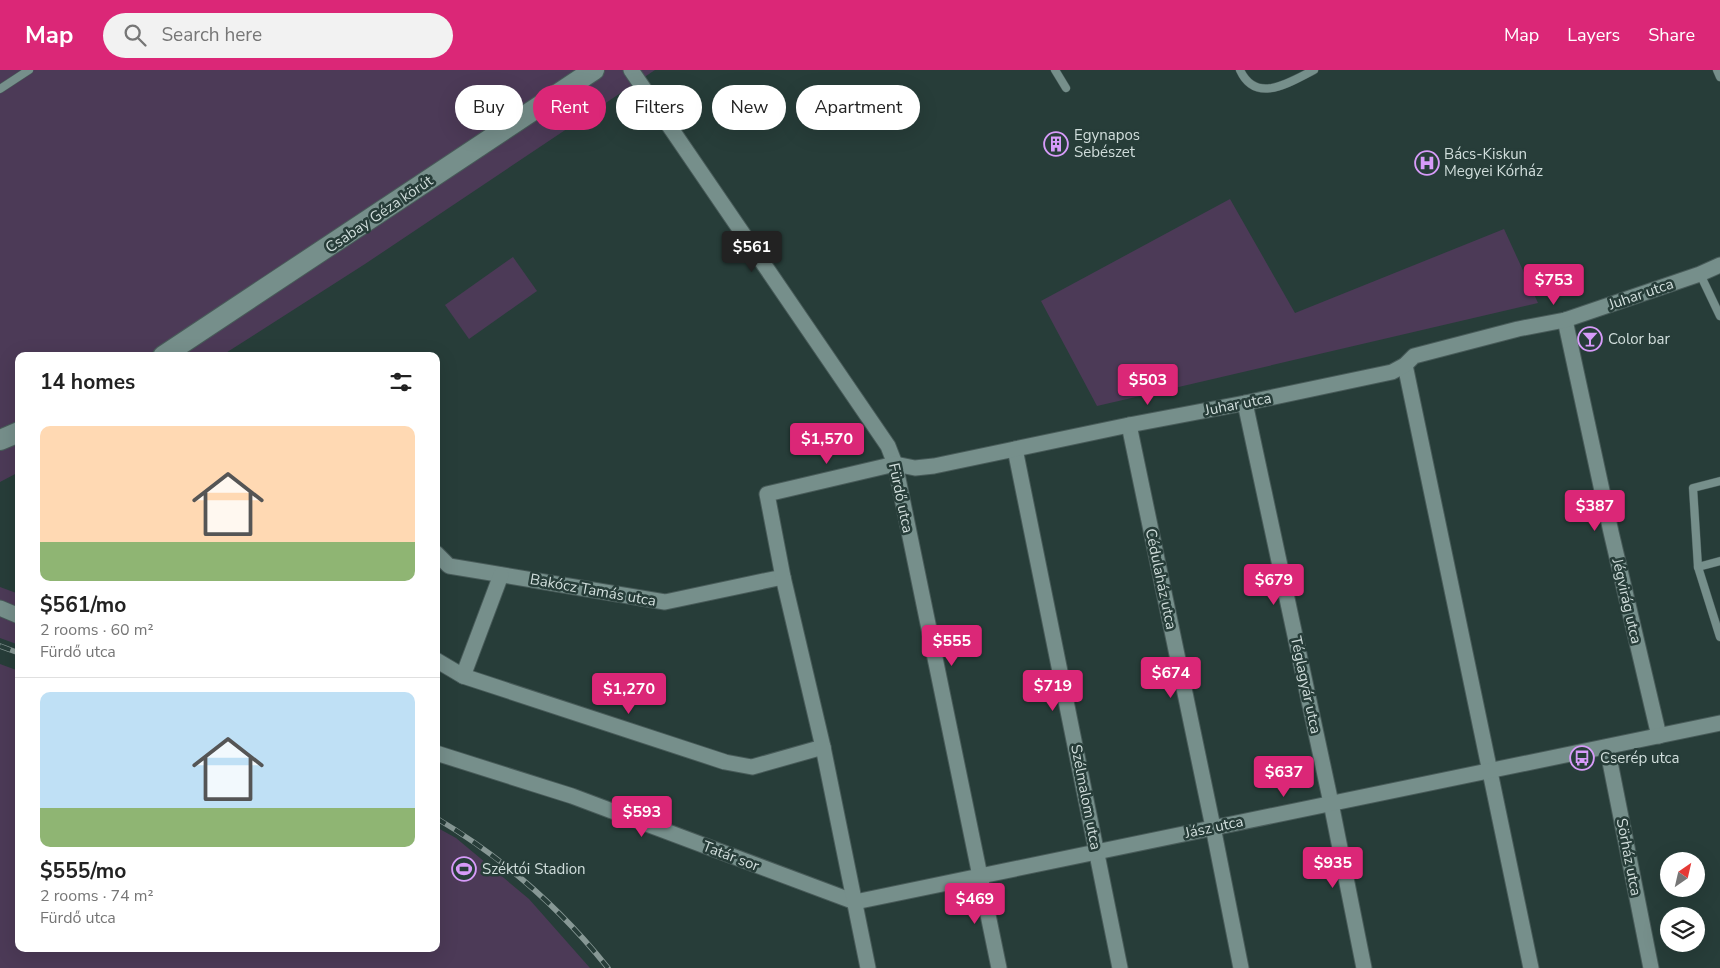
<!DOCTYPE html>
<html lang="en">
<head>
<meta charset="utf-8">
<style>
  body { margin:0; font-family:"Nunito Sans",sans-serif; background:#f2f2f2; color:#222; height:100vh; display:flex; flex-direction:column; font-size:19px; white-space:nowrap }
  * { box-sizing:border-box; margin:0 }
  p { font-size:16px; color:#767676 }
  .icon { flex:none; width:28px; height:28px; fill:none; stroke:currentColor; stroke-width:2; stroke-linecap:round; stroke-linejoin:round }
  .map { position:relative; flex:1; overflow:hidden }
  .sheet { position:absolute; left:15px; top:282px; width:425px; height:600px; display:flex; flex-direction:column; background:#fff; border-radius:10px; box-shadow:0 5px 20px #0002 }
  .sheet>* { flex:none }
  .guide { position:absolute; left:455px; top:15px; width:475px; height:45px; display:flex; gap:10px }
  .needle { width:32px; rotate:34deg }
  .fabs { position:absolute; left:1660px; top:782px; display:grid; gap:10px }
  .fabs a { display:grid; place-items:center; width:45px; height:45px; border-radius:50%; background:#fff; box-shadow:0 5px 20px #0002; font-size:25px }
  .price { position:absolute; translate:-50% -42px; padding:0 11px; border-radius:5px; background:#db2777; color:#fff; font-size:16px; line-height:32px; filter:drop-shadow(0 1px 2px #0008) }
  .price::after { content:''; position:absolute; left:50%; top:30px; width:15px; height:11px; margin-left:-8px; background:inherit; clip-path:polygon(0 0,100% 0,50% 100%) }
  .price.current { background:#222; color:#fff }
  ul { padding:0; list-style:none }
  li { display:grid; align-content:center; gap:10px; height:265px; padding:0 25px }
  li+li { border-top:1px solid #e0e0e0 }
  li span { display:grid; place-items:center; height:155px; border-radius:10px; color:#555 }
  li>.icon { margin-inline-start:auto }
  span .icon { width:90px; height:90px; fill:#fffc; stroke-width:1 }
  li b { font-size:21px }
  h2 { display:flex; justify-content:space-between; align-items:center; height:60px; padding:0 25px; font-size:21px }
  .chip { padding:0 18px; border-radius:22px; background:#fff; box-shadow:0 5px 20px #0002; font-size:18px; line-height:45px }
  .chip.current { background:#db2777; color:#fff }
  header { display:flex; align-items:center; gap:30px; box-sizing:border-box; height:70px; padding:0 25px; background:#db2777; color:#fff }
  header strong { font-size:24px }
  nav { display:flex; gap:28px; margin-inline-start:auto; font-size:18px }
  .search { width:350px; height:45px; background:#f2f2f2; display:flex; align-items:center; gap:12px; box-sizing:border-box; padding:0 18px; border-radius:28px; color:#767676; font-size:19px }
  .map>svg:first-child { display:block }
  .green { fill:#4c3a57 }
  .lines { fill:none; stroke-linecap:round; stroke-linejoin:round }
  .lane-casing { stroke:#485b59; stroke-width:9 }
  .street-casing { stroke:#485b59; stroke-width:17 }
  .secondary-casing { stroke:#485b59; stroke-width:22 }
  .lane { stroke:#768f8b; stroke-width:8 }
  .street { stroke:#768f8b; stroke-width:15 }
  .secondary { stroke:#768f8b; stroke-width:20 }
  .rail-casing { stroke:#879895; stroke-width:5.5 }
  .rail { stroke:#273d39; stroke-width:4; stroke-dasharray:11; stroke-linecap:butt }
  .labels { text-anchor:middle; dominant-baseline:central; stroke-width:5; stroke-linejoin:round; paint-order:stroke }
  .poi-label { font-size:15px; fill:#d1dedc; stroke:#273d39; text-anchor:start }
  .street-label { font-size:15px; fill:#d1dedc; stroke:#273d39 }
</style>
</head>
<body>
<header>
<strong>Map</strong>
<div class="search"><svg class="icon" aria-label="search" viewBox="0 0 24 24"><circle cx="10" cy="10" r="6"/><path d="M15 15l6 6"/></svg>Search here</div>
<nav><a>Map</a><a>Layers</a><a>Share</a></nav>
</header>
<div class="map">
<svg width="1720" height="898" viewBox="0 0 1720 898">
  <rect width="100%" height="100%" fill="#273d39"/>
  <g class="green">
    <polygon points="0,0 655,0 365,194 221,286 19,286 19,402 0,412"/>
    <polygon points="1230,129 1295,243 1504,159 1538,233 1097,336 1041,231"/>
    <polygon points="513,187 537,221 469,269 445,235"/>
    <polygon points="0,517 19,524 19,575 0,568"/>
    <polygon points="0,594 19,601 19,879 436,879 436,757 456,768 529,829 590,898 0,898"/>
  </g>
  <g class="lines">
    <g class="lane-casing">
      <g id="lane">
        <polyline points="1055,0 1066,18"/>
        <path d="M1240,0C1256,35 1290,12 1314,0"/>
        <polyline points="1717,0 1720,7"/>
        <polyline points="0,19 29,0"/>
        <polyline points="1700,204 1720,246"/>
        <polyline points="1720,491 1698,497 1720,567"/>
        <polyline points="1698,497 1693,418 1720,411"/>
      </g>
    </g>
    <g class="street-casing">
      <g id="street">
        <polyline points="631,0 888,376 895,394 999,898"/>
        <polyline points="1565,250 1611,462 1659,666"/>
        <polyline points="1405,295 1531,898"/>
        <polyline points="1245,333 1331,733 1364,898"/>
        <polyline points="1129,355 1213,757 1241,898"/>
        <polyline points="1015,379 1120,898"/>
        <polyline points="436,483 449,496 665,532 783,507"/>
        <polyline points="0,538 19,546"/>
        <polyline points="436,590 463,606 725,692 752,697 823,677"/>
        <polyline points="463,606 501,505"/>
        <polyline points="1607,677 1651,898"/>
        <polyline points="436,683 572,726 855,832"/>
        <polyline points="855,832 1720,653"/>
        <polyline points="868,898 823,677 783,507 767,424 895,394 915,398 934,396 1129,355 1245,333 1392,302 1405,295 1414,286 1518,259 1565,250 1700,204 1720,195"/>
      </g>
    </g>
    <g class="secondary-casing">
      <g id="secondary">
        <polyline points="163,286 594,0"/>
        <polyline points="0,370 19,362"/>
      </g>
    </g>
    <use href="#lane" class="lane"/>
    <use href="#street" class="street"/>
    <use href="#secondary" class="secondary"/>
    <g class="rail-casing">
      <g id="rail">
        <polyline points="0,576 19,583"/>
        <path d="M436,748C502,787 561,839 608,898"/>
      </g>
    </g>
    <use href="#rail" class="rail"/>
  </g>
  <defs>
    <g id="building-ring" transform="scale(1.25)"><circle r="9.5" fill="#273d39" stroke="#d79bf9" stroke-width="1.5"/><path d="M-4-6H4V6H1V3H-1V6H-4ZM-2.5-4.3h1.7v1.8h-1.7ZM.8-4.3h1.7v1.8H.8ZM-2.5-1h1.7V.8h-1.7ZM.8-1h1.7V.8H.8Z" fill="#d79bf9"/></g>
    <g id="hospital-ring" transform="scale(1.25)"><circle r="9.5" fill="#273d39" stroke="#d79bf9" stroke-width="1.5"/><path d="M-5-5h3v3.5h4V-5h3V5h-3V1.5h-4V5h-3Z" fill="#d79bf9"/></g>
    <g id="bar-ring" transform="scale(1.25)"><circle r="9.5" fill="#273d39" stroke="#d79bf9" stroke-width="1.5"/><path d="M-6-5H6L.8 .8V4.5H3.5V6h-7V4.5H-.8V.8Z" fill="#d79bf9"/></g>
    <g id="bus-ring" transform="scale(1.25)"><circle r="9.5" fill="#273d39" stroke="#d79bf9" stroke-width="1.5"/><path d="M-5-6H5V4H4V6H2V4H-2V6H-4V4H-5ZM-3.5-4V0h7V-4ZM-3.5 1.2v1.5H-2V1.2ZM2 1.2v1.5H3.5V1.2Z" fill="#d79bf9"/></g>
    <g id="stadium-ring" transform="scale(1.25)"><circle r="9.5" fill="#273d39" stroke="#d79bf9" stroke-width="1.5"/><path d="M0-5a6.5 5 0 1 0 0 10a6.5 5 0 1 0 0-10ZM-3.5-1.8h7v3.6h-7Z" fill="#d79bf9"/></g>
  </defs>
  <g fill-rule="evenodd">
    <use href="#building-ring" x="1056" y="74"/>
    <use href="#hospital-ring" x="1427" y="93"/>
    <use href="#bar-ring" x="1590" y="269"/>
    <use href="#bus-ring" x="1582" y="688"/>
    <use href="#stadium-ring" x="464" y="799"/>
  </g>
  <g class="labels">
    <g class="poi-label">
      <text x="1074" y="65">Egynapos<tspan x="1074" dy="17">Sebészet</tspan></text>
      <text x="1444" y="84">Bács-Kiskun<tspan x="1444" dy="17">Megyei Kórház</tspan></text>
      <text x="1608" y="269">Color bar</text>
      <text x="1600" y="688">Cserép utca</text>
      <text x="482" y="799">Széktói Stadion</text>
    </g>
    <g class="street-label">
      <text transform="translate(379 144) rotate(-34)">Csabay Géza körút</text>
      <text transform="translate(1641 224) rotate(-19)">Juhar utca</text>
      <text transform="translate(1238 334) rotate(-11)">Juhar utca</text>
      <text transform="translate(901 428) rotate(78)">Fürdő utca</text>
      <text transform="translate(1161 509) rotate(78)">Cédulaház utca</text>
      <text transform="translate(593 520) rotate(10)">Bakócz Tamás utca</text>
      <text transform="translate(1627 531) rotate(77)">Jégvirág utca</text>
      <text transform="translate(1306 615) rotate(78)">Téglagyár utca</text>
      <text transform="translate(1086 727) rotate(79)">Szélmalom utca</text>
      <text transform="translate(1214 757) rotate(-12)">Jász utca</text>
      <text transform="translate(731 786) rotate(21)">Tatár sor</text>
      <text transform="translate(1629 787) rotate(79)">Sörház utca</text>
    </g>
  </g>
</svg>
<div class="fabs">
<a><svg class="needle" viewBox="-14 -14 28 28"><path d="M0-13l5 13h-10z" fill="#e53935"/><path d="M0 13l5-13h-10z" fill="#767676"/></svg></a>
<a><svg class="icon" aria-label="layers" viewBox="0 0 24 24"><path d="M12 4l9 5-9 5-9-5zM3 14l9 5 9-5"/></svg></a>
</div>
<b class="price current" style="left:752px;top:203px">$561</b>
<b class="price" style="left:1554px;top:236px">$753</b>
<b class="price" style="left:1148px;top:336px">$503</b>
<b class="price" style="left:827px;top:395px">$1,570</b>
<b class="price" style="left:1595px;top:462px">$387</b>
<b class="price" style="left:1274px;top:536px">$679</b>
<b class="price" style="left:952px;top:597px">$555</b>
<b class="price" style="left:1171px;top:629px">$674</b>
<b class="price" style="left:1053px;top:642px">$719</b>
<b class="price" style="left:629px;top:645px">$1,270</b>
<b class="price" style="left:1284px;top:728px">$637</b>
<b class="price" style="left:642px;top:768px">$593</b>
<b class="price" style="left:1333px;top:819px">$935</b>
<b class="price" style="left:975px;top:855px">$469</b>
<div class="guide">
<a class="chip">Buy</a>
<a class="chip current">Rent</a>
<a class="chip">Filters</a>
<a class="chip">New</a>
<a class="chip">Apartment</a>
</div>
<section class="sheet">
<h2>14 homes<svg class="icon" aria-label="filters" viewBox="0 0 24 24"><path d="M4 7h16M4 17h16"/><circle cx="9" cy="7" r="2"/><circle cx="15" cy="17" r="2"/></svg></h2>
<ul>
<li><span style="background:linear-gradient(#ffd9b3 75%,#8fb573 0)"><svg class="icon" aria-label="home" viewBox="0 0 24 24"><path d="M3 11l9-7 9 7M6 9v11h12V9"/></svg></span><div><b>$561/mo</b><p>2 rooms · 60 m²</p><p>Fürdő utca</p></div></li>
<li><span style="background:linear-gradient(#bfe0f5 75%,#8fb573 0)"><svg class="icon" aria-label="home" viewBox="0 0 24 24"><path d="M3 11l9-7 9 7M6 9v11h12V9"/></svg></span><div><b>$555/mo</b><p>2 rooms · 74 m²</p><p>Fürdő utca</p></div></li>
</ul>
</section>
</div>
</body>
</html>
